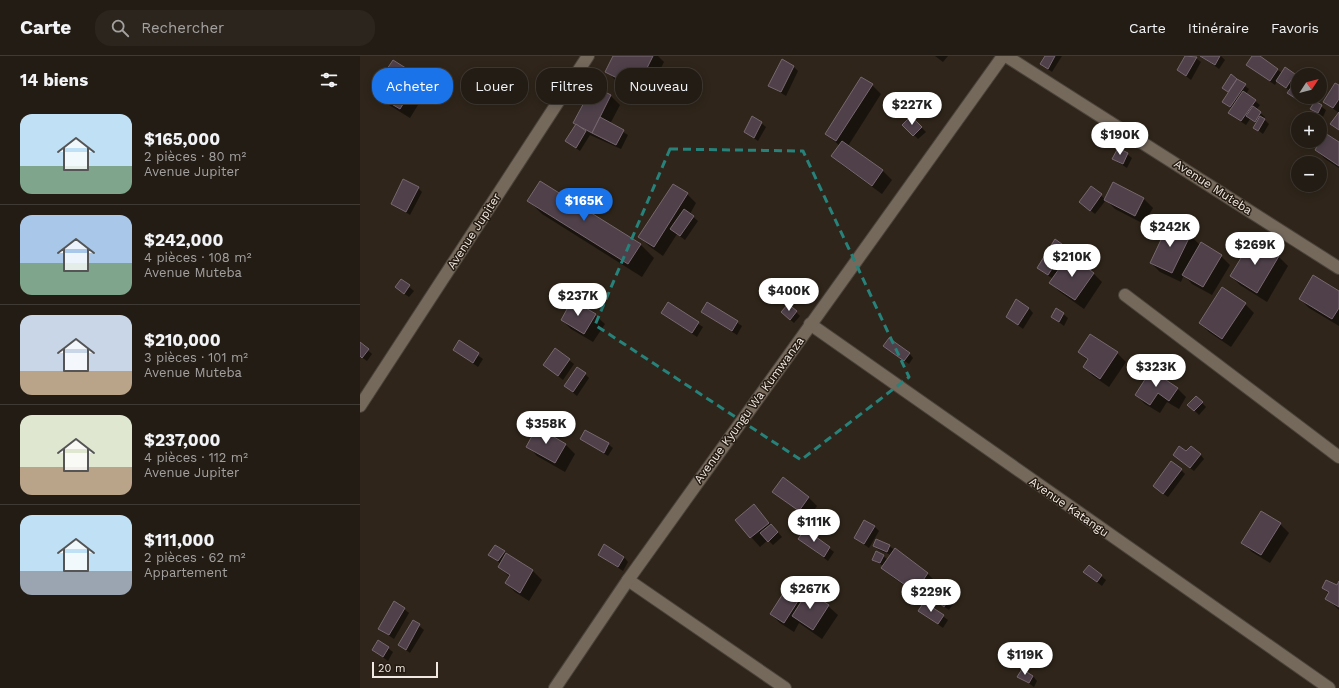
<!DOCTYPE html>
<html lang="fr">
<head>
<meta charset="utf-8">
<style>
  body { margin:0; font-family:"Work Sans",sans-serif; background:#2b251d; color:#f1f3f6; height:100vh; display:flex; flex-direction:column; font-size:15px; white-space:nowrap }
  * { box-sizing:border-box; margin:0 }
  p { font-size:13px; color:#a3a1a0 }
  .icon { flex:none; width:22px; height:22px; fill:none; stroke:currentColor; stroke-width:2; stroke-linecap:round; stroke-linejoin:round }
  .map { position:relative; flex:1; overflow:hidden }
  .drawer { display:flex; flex-direction:column; background:#231c14; width:360px }
  .drawer>* { flex:none }
  .hud { position:absolute; left:12px; top:12px; width:380px; height:36px; display:flex; gap:8px }
  .needle { width:26px; rotate:54deg }
  .tools { position:absolute; left:931px; top:12px; display:grid; gap:8px }
  .tools a { display:grid; place-items:center; width:36px; height:36px; border-radius:50%; background:#231c14; box-shadow:0 2px 10px #0003,0 0 0 1px #403a34; font-size:20px }
  .scale { position:absolute; left:12px; bottom:10px; width:66px; box-sizing:border-box; padding-left:4px; border:2px solid #f0e9e2; border-top:0; font-size:11px; line-height:14px; white-space:nowrap; color:#f0e9e2; -webkit-text-stroke:3px #251b11; paint-order:stroke }
  .price { position:absolute; translate:-50% -34px; padding:0 9px; border-radius:14px; background:#fff; color:#222; font-size:13px; line-height:26px; filter:drop-shadow(0 1px 2px #0008) }
  .price::after { content:''; position:absolute; left:50%; top:24px; width:12px; height:9px; margin-left:-6px; background:inherit; clip-path:polygon(0 0,100% 0,50% 100%) }
  .price.current { background:#1a73e8; color:#fff }
  ul { padding:0; list-style:none }
  li { display:flex; align-items:center; gap:12px; height:100px; padding:0 20px }
  li+li { border-top:1px solid #403a34 }
  li span { display:grid; place-items:center; flex:none; width:112px; height:80px; border-radius:12px; color:#555 }
  li>.icon { margin-inline-start:auto }
  span .icon { width:48px; height:48px; fill:#fffc; stroke-width:1 }
  li b { font-size:17px }
  h2 { display:flex; justify-content:space-between; align-items:center; height:48px; padding:0 20px; font-size:17px }
  .chip { padding:0 14px; border-radius:16px; background:#231c14; box-shadow:0 2px 10px #0003,0 0 0 1px #403a34; font-size:14px; line-height:36px }
  .chip.current { background:#1a73e8; color:#fff }
  header { display:flex; align-items:center; gap:24px; box-sizing:border-box; height:56px; padding:0 20px; background:#231c14; border-bottom:1px solid #403a34 }
  header strong { font-size:19px }
  nav { display:flex; gap:22px; margin-inline-start:auto; font-size:14px }
  .search { width:280px; height:36px; background:#2b251d; display:flex; align-items:center; gap:10px; box-sizing:border-box; padding:0 14px; border-radius:16px; color:#a3a1a0; font-size:15px }
  main { display:flex; flex:1; min-height:0 }
  .map>svg:first-child { display:block }
  .shadow { fill:#0007 }
  .building { fill:#4f4049; stroke:#776770 }
  .lines { fill:none; stroke-linecap:round; stroke-linejoin:round }
  .minor-casing { stroke:#4b433a; stroke-width:14 }
  .minor { stroke:#75695c; stroke-width:12 }
  .marked { fill:none; stroke:#26827a; stroke-width:3; stroke-dasharray:8 5; stroke-linejoin:round }
  .labels { text-anchor:middle; dominant-baseline:central; stroke-width:3; stroke-linejoin:round; paint-order:stroke }
  .street-label { font-size:12px; fill:#f0e9e2; stroke:#251b11 }
</style>
</head>
<body>
<header>
<strong>Carte</strong>
<div class="search"><svg class="icon" aria-label="search" viewBox="0 0 24 24"><circle cx="10" cy="10" r="6"/><path d="M15 15l6 6"/></svg>Rechercher</div>
<nav><a>Carte</a><a>Itinéraire</a><a>Favoris</a></nav>
</header>
<main>
<section class="drawer">
<h2>14 biens<svg class="icon" aria-label="filters" viewBox="0 0 24 24"><path d="M4 7h16M4 17h16"/><circle cx="9" cy="7" r="2"/><circle cx="15" cy="17" r="2"/></svg></h2>
<ul>
<li><span style="background:linear-gradient(#bfe0f5 65%,#7fa58c 0)"><svg class="icon" aria-label="home" viewBox="0 0 24 24"><path d="M3 11l9-7 9 7M6 9v11h12V9"/></svg></span><div><b>$165,000</b><p>2 pièces · 80 m²</p><p>Avenue Jupiter</p></div></li>
<li><span style="background:linear-gradient(#a9c7e8 60%,#7fa58c 0)"><svg class="icon" aria-label="home" viewBox="0 0 24 24"><path d="M3 11l9-7 9 7M6 9v11h12V9"/></svg></span><div><b>$242,000</b><p>4 pièces · 108 m²</p><p>Avenue Muteba</p></div></li>
<li><span style="background:linear-gradient(#c9d6e8 70%,#b9a48a 0)"><svg class="icon" aria-label="home" viewBox="0 0 24 24"><path d="M3 11l9-7 9 7M6 9v11h12V9"/></svg></span><div><b>$210,000</b><p>3 pièces · 101 m²</p><p>Avenue Muteba</p></div></li>
<li><span style="background:linear-gradient(#dfe7d0 65%,#b9a48a 0)"><svg class="icon" aria-label="home" viewBox="0 0 24 24"><path d="M3 11l9-7 9 7M6 9v11h12V9"/></svg></span><div><b>$237,000</b><p>4 pièces · 112 m²</p><p>Avenue Jupiter</p></div></li>
<li><span style="background:linear-gradient(#bfe0f5 70%,#9aa5b1 0)"><svg class="icon" aria-label="home" viewBox="0 0 24 24"><path d="M3 11l9-7 9 7M6 9v11h12V9"/></svg></span><div><b>$111,000</b><p>2 pièces · 62 m²</p><p>Appartement</p></div></li>
</ul>
</section>
<div class="map">
<svg width="979" height="632" viewBox="0 0 979 632">
  <rect width="100%" height="100%" fill="#2f251a"/>
  <g class="shadow">
    <polygon points="254,0 298,0 304,6 287,40 256,25 247,15"/>
    <polygon points="575,0 588,0 583,6"/>
    <polygon points="686,0 702,0 692,16 681,8"/>
    <polygon points="827,0 833,0 841,6 831,24 818,14"/>
    <polygon points="841,0 861,0 865,4 859,13"/>
    <polygon points="893,0 898,0 922,17 925,12 935,18 938,25 933,32 938,35 938,41 943,41 939,46 929,37 930,35 917,25 915,29 892,13 887,9"/>
    <polygon points="434,11 438,15 426,40 410,30"/>
    <polygon points="871,20 889,33 886,38 900,49 896,54 905,61 904,63 909,68 903,78 894,71 897,68 890,63 886,69 874,61 869,56 872,53 863,46 869,37 863,32"/>
    <polygon points="23,22 60,22 69,31 50,62 29,49 20,40 27,27"/>
    <polygon points="512,29 521,38 488,90 523,115 532,124 522,138 482,109 473,100 480,90 466,78"/>
    <polygon points="979,30 979,57 964,46"/>
    <polygon points="233,31 251,40 260,49 250,68 268,79 261,93 230,79 220,95 206,85 216,69"/>
    <polygon points="955,46 966,54 963,61 952,53"/>
    <polygon points="551,61 566,76 558,83 544,69"/>
    <polygon points="401,67 406,71 398,85 385,76"/>
    <polygon points="979,87 979,112 965,103 956,94"/>
    <polygon points="767,98 772,102 767,112 753,103"/>
    <polygon points="313,129 327,138 336,147 330,158 338,165 325,184 317,178 303,200 289,190 280,181"/>
    <polygon points="731,131 746,144 735,158 725,150"/>
    <polygon points="58,132 62,136 50,159 32,147"/>
    <polygon points="784,143 793,152 784,168 755,153 746,144"/>
    <polygon points="169,145 280,188 294,202 282,221 182,158"/>
    <polygon points="830,179 840,189 861,200 870,209 852,239 832,228 824,219 821,226 800,216 791,207"/>
    <polygon points="695,185 710,196 708,199 733,217 742,226 724,253 700,236 691,227 693,223 678,212"/>
    <polygon points="893,185 919,201 928,210 907,246 880,229 871,220"/>
    <polygon points="41,224 54,235 49,241 40,235"/>
    <polygon points="979,236 979,270 949,252 940,243"/>
    <polygon points="347,247 382,270 377,279 342,256"/>
    <polygon points="308,248 343,271 337,281 302,257"/>
    <polygon points="885,248 894,257 871,291 849,276 840,267"/>
    <polygon points="669,252 673,257 663,273 647,261"/>
    <polygon points="436,256 440,260 434,267 426,260"/>
    <polygon points="703,258 708,262 704,270 692,261"/>
    <polygon points="235,259 245,268 233,286 211,273 202,264"/>
    <polygon points="99,286 123,303 118,311 94,294"/>
    <polygon points="0,287 12,298 7,305 0,300"/>
    <polygon points="195,293 214,308 203,324 185,309"/>
    <polygon points="529,294 549,297 553,302 549,308"/>
    <polygon points="719,296 757,297 766,306 749,331 733,320 724,311 728,305"/>
    <polygon points="225,318 229,322 217,340 205,330"/>
    <polygon points="817,332 826,341 819,353 807,346 800,357 785,348 776,339"/>
    <polygon points="836,341 846,351 839,359 829,349"/>
    <polygon points="178,373 206,389 215,398 205,416 177,400 168,390"/>
    <polygon points="221,383 248,388 253,392 248,400"/>
    <polygon points="826,397 840,398 844,403 834,415 818,403"/>
    <polygon points="821,414 825,418 808,441 798,434"/>
    <polygon points="414,435 448,441 457,450 448,463"/>
    <polygon points="394,449 422,481 413,489 408,484 400,491 376,464"/>
    <polygon points="920,468 929,477 910,507 892,496 883,487"/>
    <polygon points="514,470 519,475 509,492 495,482"/>
    <polygon points="445,474 474,496 468,505 439,483"/>
    <polygon points="514,489 529,490 568,518 577,527 564,544 531,520 523,510 514,504 523,500 528,504 531,499 519,494"/>
    <polygon points="144,496 173,515 182,524 169,545 155,536 146,527 150,521 139,511 141,508 129,499"/>
    <polygon points="239,499 264,501 268,506 263,515"/>
    <polygon points="729,520 741,520 746,524 742,530"/>
    <polygon points="431,526 468,550 478,559 462,583 439,567 434,576 420,567 411,558"/>
    <polygon points="979,527 979,554 967,543 969,538 963,532 977,531"/>
    <polygon points="583,540 593,548 589,554 583,550"/>
    <polygon points="564,547 588,564 583,572 559,554"/>
    <polygon points="44,553 49,557 34,583 19,573"/>
    <polygon points="53,565 64,574 50,597 39,589"/>
    <polygon points="18,585 33,596 28,605 13,594"/>
    <polygon points="659,620 673,620 677,625 674,631"/>
  </g>
  <g class="building">
    <polygon points="253,0 293,0 277,32 245,16"/>
    <polygon points="685,0 695,0 688,13 680,8"/>
    <polygon points="825,0 837,1 826,20 817,14"/>
    <polygon points="840,0 860,0 855,9"/>
    <polygon points="892,0 900,0 918,13 910,25 886,9"/>
    <polygon points="422,3 434,10 421,36 408,30"/>
    <polygon points="33,4 60,21 40,53 18,40 27,26 21,22"/>
    <polygon points="925,11 935,18 926,32 916,25"/>
    <polygon points="871,18 877,23 868,36 862,32"/>
    <polygon points="501,21 513,28 476,85 465,78"/>
    <polygon points="877,23 886,28 870,51 862,46"/>
    <polygon points="975,27 979,29 979,43 973,52 963,46"/>
    <polygon points="233,30 251,39 232,77 213,67"/>
    <polygon points="932,30 938,34 935,42 927,37"/>
    <polygon points="883,35 896,44 881,65 868,57"/>
    <polygon points="955,45 962,49 958,57 950,53"/>
    <polygon points="893,50 901,56 895,66 886,60"/>
    <polygon points="979,56 979,74 970,68"/>
    <polygon points="392,60 402,66 394,82 384,76"/>
    <polygon points="551,60 562,71 553,80 542,69"/>
    <polygon points="900,60 905,63 898,75 893,72"/>
    <polygon points="240,61 264,74 256,89 232,77"/>
    <polygon points="216,68 226,75 216,92 205,85"/>
    <polygon points="965,77 979,86 979,110 955,94"/>
    <polygon points="482,85 523,114 512,130 471,100"/>
    <polygon points="758,92 768,97 763,108 752,103"/>
    <polygon points="43,123 59,131 46,156 31,148"/>
    <polygon points="180,125 281,188 268,208 167,145"/>
    <polygon points="753,126 784,142 775,160 744,144"/>
    <polygon points="313,128 328,137 294,191 278,181"/>
    <polygon points="731,130 742,138 730,155 719,146"/>
    <polygon points="324,153 334,160 320,180 310,173"/>
    <polygon points="809,167 831,178 812,217 790,207"/>
    <polygon points="695,183 706,191 688,219 677,212"/>
    <polygon points="892,184 919,200 897,237 870,220"/>
    <polygon points="841,186 862,199 843,231 822,219"/>
    <polygon points="709,199 734,217 715,244 689,227"/>
    <polygon points="953,219 979,235 979,252 972,263 939,243"/>
    <polygon points="41,223 50,229 44,238 35,231"/>
    <polygon points="862,231 886,247 862,283 839,267"/>
    <polygon points="656,243 669,252 658,269 646,261"/>
    <polygon points="212,244 236,258 224,278 201,264"/>
    <polygon points="308,246 339,266 332,277 301,257"/>
    <polygon points="347,246 378,265 372,275 341,256"/>
    <polygon points="428,248 437,255 430,264 421,256"/>
    <polygon points="696,252 704,257 699,266 691,261"/>
    <polygon points="730,278 758,296 740,323 723,311 728,303 718,296"/>
    <polygon points="529,282 550,297 544,305 523,290"/>
    <polygon points="99,284 119,297 113,307 93,294"/>
    <polygon points="0,286 9,293 2,302 0,300"/>
    <polygon points="195,292 210,303 198,320 183,309"/>
    <polygon points="217,311 226,317 213,336 204,330"/>
    <polygon points="791,314 818,332 809,345 798,337 790,349 775,339"/>
    <polygon points="836,340 843,346 834,355 827,349"/>
    <polygon points="177,371 206,388 195,407 166,391"/>
    <polygon points="225,374 249,387 244,397 220,383"/>
    <polygon points="819,390 826,395 831,390 841,398 830,412 813,399"/>
    <polygon points="811,405 822,413 803,438 793,430"/>
    <polygon points="423,421 449,441 439,455 412,436"/>
    <polygon points="394,448 409,467 390,482 375,464"/>
    <polygon points="901,455 921,467 901,499 881,487"/>
    <polygon points="504,464 515,470 504,488 494,482"/>
    <polygon points="411,468 418,476 408,486 400,477"/>
    <polygon points="445,473 470,491 464,501 438,483"/>
    <polygon points="516,483 530,489 527,496 513,490"/>
    <polygon points="244,488 264,501 258,511 238,499"/>
    <polygon points="135,489 145,495 138,505 128,499"/>
    <polygon points="535,492 568,517 555,536 521,512"/>
    <polygon points="516,495 524,499 520,507 512,504"/>
    <polygon points="146,497 173,514 160,537 145,527 150,519 138,511"/>
    <polygon points="729,509 742,519 737,526 723,516"/>
    <polygon points="966,524 977,529 979,525 979,551 965,543 969,536 962,532"/>
    <polygon points="431,525 445,534 424,567 410,558"/>
    <polygon points="448,535 469,549 453,574 432,560"/>
    <polygon points="582,539 589,543 584,551 578,546"/>
    <polygon points="34,545 45,552 29,579 18,573"/>
    <polygon points="564,546 584,559 578,568 558,555"/>
    <polygon points="53,564 60,568 46,594 38,589"/>
    <polygon points="18,584 29,591 23,601 12,594"/>
    <polygon points="662,613 673,620 669,627 657,621"/>
  </g>
  <g class="lines">
    <g class="minor-casing">
      <g id="minor">
        <polyline points="646,0 979,212"/>
        <polyline points="765,239 979,401"/>
        <polyline points="450,268 969,632"/>
        <polyline points="0,350 228,0"/>
        <polyline points="268,524 425,632"/>
        <polyline points="195,632 268,524 643,0"/>
      </g>
    </g>
    <use href="#minor" class="minor"/>
  </g>
  <path class="marked" d="M310,93L443,95L549,321L441,404L235,269Z"/>
  <g class="labels">
    <g class="street-label">
      <text transform="translate(853 131) rotate(33)">Avenue Muteba</text>
      <text transform="translate(114 175) rotate(-57)">Avenue Jupiter</text>
      <text transform="translate(389 354) rotate(-54)">Avenue Kyungu Wa Kumwanza</text>
      <text transform="translate(709 451) rotate(35)">Avenue Katangu</text>
    </g>
  </g>
</svg>
<div class="tools">
<a><svg class="needle" viewBox="-14 -14 28 28"><path d="M0-13l5 13h-10z" fill="#e53935"/><path d="M0 13l5-13h-10z" fill="#a3a1a0"/></svg></a>
<a>+</a>
<a>−</a>
</div>
<div class="scale">20 m</div>
<b class="price" style="left:552px;top:70px">$227K</b>
<b class="price" style="left:760px;top:100px">$190K</b>
<b class="price current" style="left:224px;top:166px">$165K</b>
<b class="price" style="left:810px;top:192px">$242K</b>
<b class="price" style="left:895px;top:210px">$269K</b>
<b class="price" style="left:712px;top:222px">$210K</b>
<b class="price" style="left:429px;top:256px">$400K</b>
<b class="price" style="left:218px;top:261px">$237K</b>
<b class="price" style="left:796px;top:332px">$323K</b>
<b class="price" style="left:186px;top:389px">$358K</b>
<b class="price" style="left:454px;top:487px">$111K</b>
<b class="price" style="left:450px;top:554px">$267K</b>
<b class="price" style="left:571px;top:557px">$229K</b>
<b class="price" style="left:665px;top:620px">$119K</b>
<div class="hud">
<a class="chip current">Acheter</a>
<a class="chip">Louer</a>
<a class="chip">Filtres</a>
<a class="chip">Nouveau</a>
</div>
</div>
</main>
</body>
</html>
